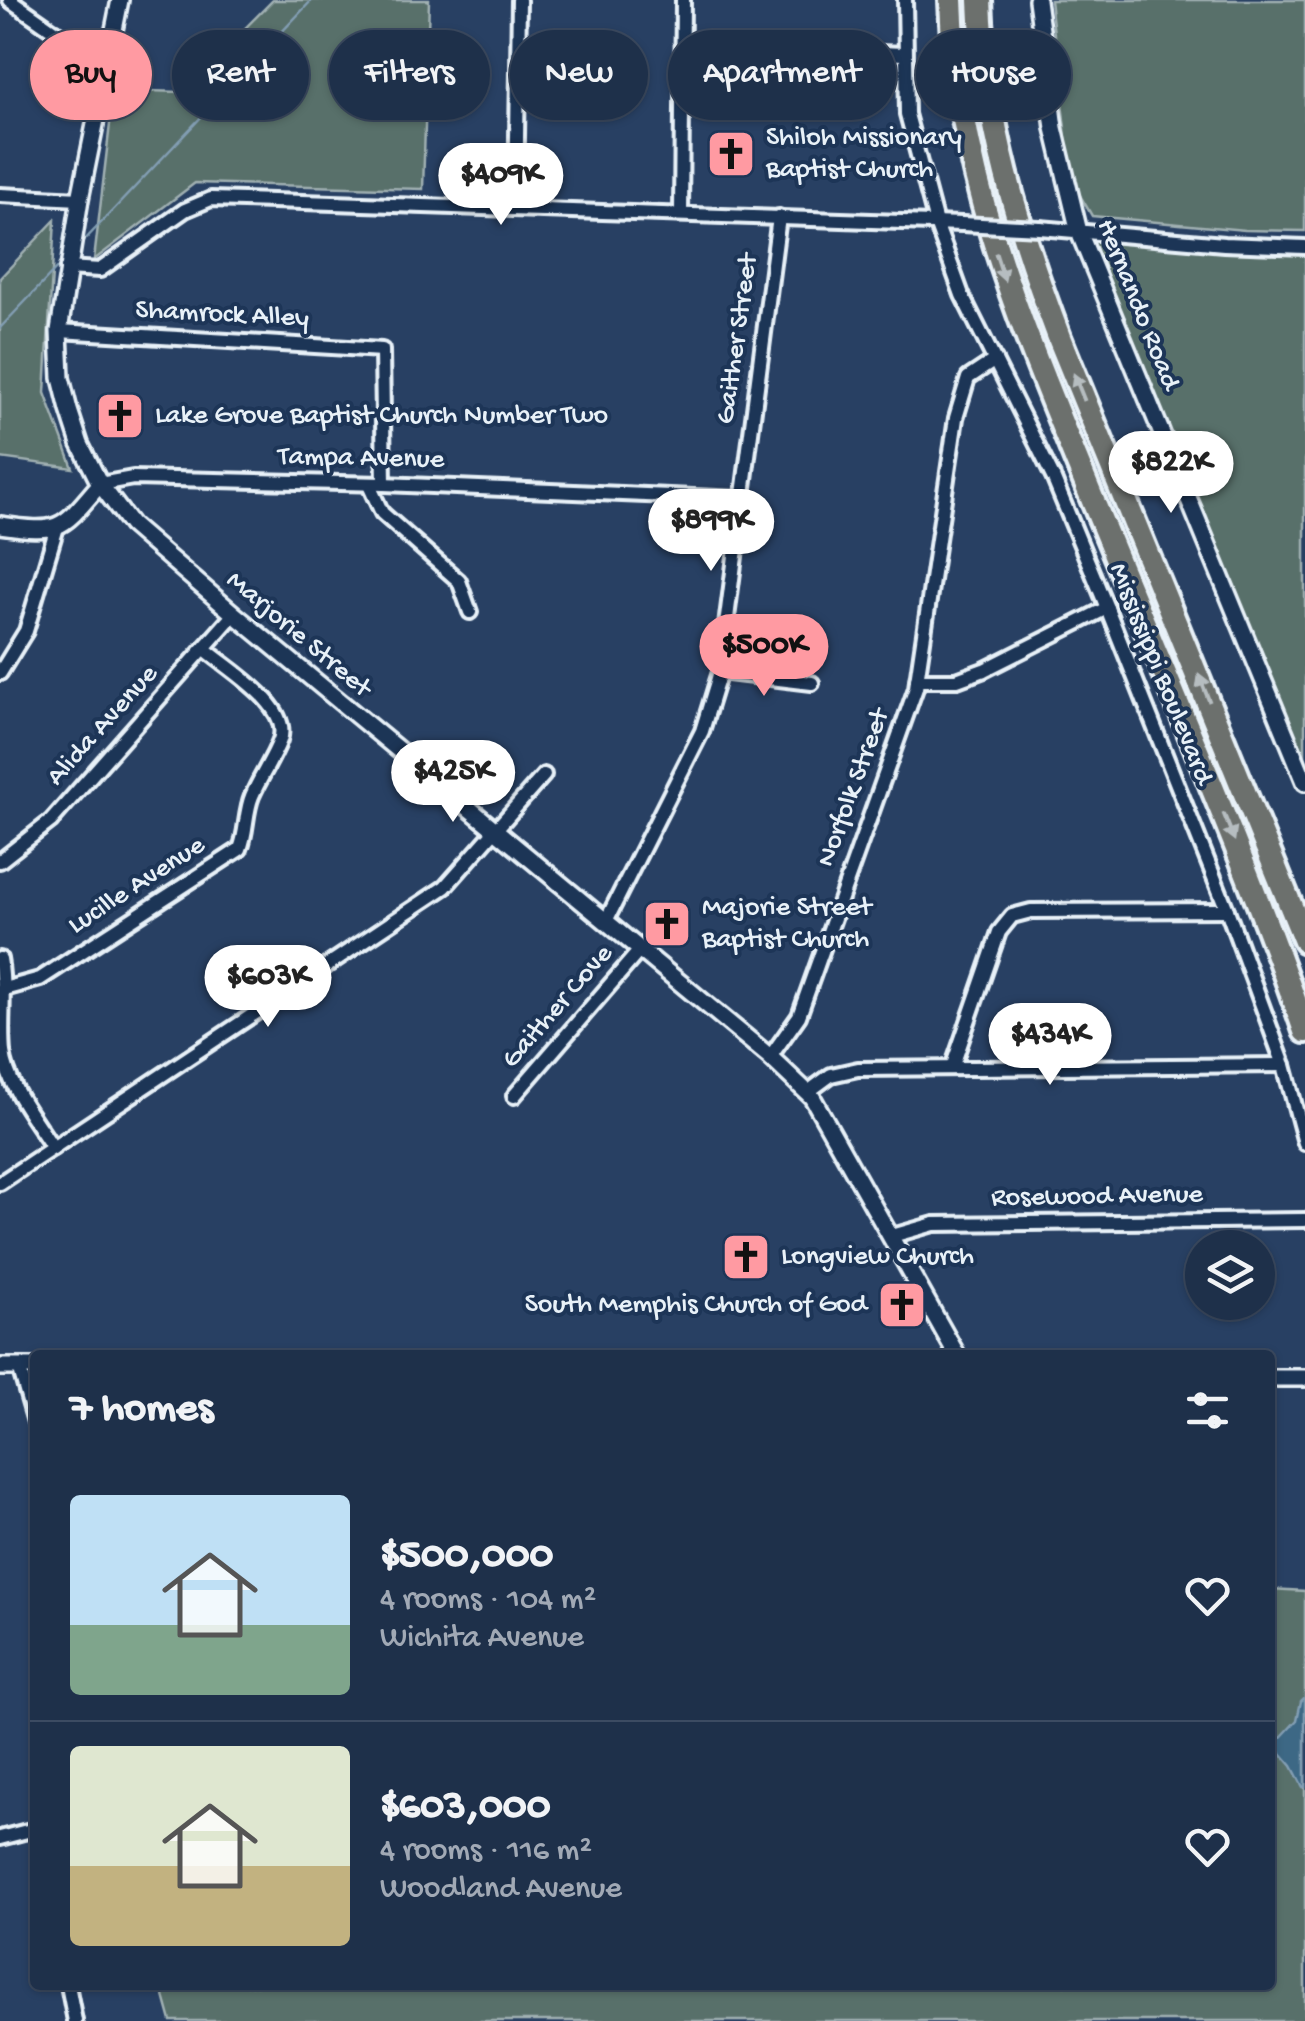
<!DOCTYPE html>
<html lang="en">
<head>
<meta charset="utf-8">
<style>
  body { margin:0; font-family:"Gochi Hand",sans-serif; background:#2b3c54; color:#f1f3f6; height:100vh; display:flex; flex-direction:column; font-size:38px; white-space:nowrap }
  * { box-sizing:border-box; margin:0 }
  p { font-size:32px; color:#a1a9b5 }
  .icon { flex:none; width:55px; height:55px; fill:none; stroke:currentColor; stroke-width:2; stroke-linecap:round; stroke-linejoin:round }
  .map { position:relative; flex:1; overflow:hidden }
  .side { position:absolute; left:30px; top:1350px; width:1245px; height:640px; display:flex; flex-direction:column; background:#1e304a; border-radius:10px; box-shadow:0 2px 8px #0004,0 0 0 2px #3c4b62 }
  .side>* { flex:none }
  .top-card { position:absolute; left:30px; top:30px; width:1245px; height:90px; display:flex; gap:20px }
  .tools { position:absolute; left:1185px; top:1230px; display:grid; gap:20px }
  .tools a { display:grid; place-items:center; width:90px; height:90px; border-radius:50%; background:#1e304a; box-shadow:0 2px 8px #0004,0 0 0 2px #3c4b62; font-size:50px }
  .price { position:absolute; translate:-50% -85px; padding:0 22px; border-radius:35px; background:#fff; color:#222; font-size:32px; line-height:65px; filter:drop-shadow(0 2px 5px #0008) }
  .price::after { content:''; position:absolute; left:50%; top:60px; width:30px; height:22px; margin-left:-15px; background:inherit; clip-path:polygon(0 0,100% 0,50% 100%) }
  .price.selected { background:#ff9aa2; color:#111 }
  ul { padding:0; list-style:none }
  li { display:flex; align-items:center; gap:30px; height:250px; padding:0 40px }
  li+li { border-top:2px solid #3c4b62 }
  li span { display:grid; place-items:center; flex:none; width:280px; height:200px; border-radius:10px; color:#555 }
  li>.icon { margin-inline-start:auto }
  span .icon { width:120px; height:120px; fill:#fffc; stroke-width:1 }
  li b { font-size:42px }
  h2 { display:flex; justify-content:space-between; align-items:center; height:120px; padding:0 40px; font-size:42px }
  .tag { padding:0 35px; border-radius:45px; background:#1e304a; box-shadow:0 2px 8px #0004,0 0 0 2px #3c4b62; font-size:35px; line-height:90px }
  .tag.selected { background:#ff9aa2; color:#111 }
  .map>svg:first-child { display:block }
  .green { fill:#596f6b; stroke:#a0b0b2; stroke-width:2.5 }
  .water { fill:#3e6785; stroke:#829eb3; stroke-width:2.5 }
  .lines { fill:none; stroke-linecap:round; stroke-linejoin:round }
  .stream { stroke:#829eb3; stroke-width:2.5 }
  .minor-casing { stroke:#e8f1f8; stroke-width:20 }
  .tertiary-casing { stroke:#e8f1f8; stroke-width:22 }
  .motorway-casing { stroke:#e8f1f8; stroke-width:30 }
  .minor { stroke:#1d3557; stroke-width:12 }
  .tertiary { stroke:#1d3557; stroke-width:15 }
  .motorway { stroke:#6c706d; stroke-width:22 }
  .minor-bridge-casing { stroke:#e8f1f8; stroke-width:20; stroke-linecap:butt }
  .minor-bridge { stroke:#1d3557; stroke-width:12 }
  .oneway { fill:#b6bdc0 }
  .labels { text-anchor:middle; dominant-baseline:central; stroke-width:8; stroke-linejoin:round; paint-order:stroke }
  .poi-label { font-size:28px; fill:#e8f1f8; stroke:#1d3557; text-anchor:start }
  .street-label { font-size:28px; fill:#e8f1f8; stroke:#1d3557 }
</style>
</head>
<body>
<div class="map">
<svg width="1305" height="2021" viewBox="0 0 1305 2021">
  <rect width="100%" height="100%" fill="#284063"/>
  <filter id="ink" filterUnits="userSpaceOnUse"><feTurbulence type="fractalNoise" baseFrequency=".01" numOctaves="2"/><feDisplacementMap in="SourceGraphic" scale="20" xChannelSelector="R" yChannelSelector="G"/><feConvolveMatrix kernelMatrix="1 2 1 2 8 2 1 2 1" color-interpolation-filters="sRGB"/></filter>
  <g filter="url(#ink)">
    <g class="green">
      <polygon points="273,0 429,0 423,189 195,183 94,260 114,90 182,92"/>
      <polygon points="1050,0 1305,0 1305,231 1245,230 1092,216 1071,180"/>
      <polygon points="55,220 45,393 73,468 0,458 0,278"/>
      <polygon points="1092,239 1305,247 1305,769"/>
      <polygon points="1270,1589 1305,1591 1305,2021 171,2021 161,1985 1270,1985"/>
    </g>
    <polygon class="water" points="1305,1697 1305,1787 1303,1787 1292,1766 1274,1745 1297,1720 1301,1701"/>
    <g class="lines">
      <g class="stream">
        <polyline points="81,244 312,0"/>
        <polyline points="0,328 61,264"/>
      </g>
      <g class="minor-casing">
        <g id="minor">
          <polyline points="10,0 107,68"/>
          <polyline points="905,0 907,114 936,223 962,295 1053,477 1107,608 1227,910 1284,1065 1305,1143"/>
          <polyline points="683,45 904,54"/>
          <polyline points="0,195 80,199"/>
          <polyline points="516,207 519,0"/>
          <polyline points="681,213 683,0"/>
          <polyline points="1040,228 1224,244 1305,247"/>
          <polyline points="67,268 100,270 185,210 211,199 962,224"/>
          <polyline points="59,331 382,350 384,484"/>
          <polyline points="100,484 133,478 384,484 741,499"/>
          <polyline points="369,485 382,513 459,581 470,612"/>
          <polyline points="720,672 812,683"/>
          <polyline points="0,673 26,631 57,527"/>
          <polyline points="917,680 957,680 984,670 1107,608"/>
          <polyline points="0,861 51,821 234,614"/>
          <polyline points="606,921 702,731 720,672 779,217"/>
          <path d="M0,959C6,990 0,1020 3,1052C7,1086 35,1119 53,1148"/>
          <path d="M4,989L40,979L240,849C247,832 245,813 252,796C260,777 273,759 280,740C292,706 228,669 205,649"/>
          <polyline points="770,1057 799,1016 916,688 956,418 968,378 995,360"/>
          <polyline points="952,1068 999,932 1012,916 1031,911 1227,910"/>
          <polyline points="808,1092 831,1075 858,1069 1284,1065"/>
          <polyline points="514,1096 640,950"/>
          <polyline points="0,1183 445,887 544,775"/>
          <polyline points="892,1236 934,1224 1305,1220"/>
          <polyline points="19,1367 35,1422"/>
          <polyline points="0,1838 35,1829"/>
          <polyline points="68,1985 75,2021"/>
        </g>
      </g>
      <g class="tertiary-casing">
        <g id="tertiary">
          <polyline points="120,0 80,199 59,331 61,378 69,410 80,444 100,484 131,525 234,614 770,1057 812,1097 957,1355"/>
          <polyline points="1037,0 1054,128 1079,232 1305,782"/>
          <path d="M0,525C61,534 61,530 100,484"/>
          <polyline points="0,1367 35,1367"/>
          <polyline points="1270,1378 1305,1378"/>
        </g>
      </g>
      <g class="motorway-casing">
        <g id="motorway">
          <path d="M951,0C956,176 1024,331 1089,491C1162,671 1242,847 1305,1031"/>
          <path d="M980,0C984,120 1018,229 1060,340L1305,941"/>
        </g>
      </g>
      <use href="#minor" class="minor"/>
      <use href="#tertiary" class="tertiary"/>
      <use href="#motorway" class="motorway"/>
      <g class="minor-bridge-casing">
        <polyline id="minor-bridge" points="962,224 1040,228"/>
      </g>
      <use href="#minor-bridge" class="minor-bridge"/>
    </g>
    <defs><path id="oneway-solid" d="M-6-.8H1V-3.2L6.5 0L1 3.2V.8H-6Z" transform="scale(2.5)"/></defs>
    <g class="oneway">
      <use href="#oneway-solid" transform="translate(1000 267) rotate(72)"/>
      <use href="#oneway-solid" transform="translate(1079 387) rotate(-112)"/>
      <use href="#oneway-solid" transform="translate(1204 688) rotate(-112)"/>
      <use href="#oneway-solid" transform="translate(1229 827) rotate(68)"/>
    </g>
  </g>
  <defs>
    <g id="church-square" transform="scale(2.5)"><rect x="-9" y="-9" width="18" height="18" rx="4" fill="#ff9aa2" stroke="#1d3557"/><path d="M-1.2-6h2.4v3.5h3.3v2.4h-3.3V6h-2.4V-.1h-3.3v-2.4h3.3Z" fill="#111"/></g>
  </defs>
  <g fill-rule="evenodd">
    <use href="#church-square" x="731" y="154"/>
    <use href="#church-square" x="120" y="416"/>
    <use href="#church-square" x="667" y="924"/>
    <use href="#church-square" x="746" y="1257"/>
    <use href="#church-square" x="902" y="1305"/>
  </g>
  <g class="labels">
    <g class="poi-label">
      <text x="766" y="138">Shiloh Missionary<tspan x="766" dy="32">Baptist Church</tspan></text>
      <text x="155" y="416">Lake Grove Baptist Church Number Two</text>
      <text x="702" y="908">Majorie Street<tspan x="702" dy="32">Baptist Church</tspan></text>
      <text x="781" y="1257">Longview Church</text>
      <text x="867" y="1305" text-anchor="end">South Memphis Church of God</text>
    </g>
    <g class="street-label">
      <text transform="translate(1137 305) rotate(68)">Hernando Road</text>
      <text transform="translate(222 315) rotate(3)">Shamrock Alley</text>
      <text transform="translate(738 339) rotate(-82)">Gaither Street</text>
      <text transform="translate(361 459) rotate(1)">Tampa Avenue</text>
      <text transform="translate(298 635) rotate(40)">Marjorie Street</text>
      <text transform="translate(1160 674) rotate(68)">Mississippi Boulevard</text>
      <text transform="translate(103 726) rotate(-48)">Alida Avenue</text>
      <text transform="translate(854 788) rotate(-70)">Norfolk Street</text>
      <text transform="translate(137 886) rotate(-33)">Lucille Avenue</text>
      <text transform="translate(558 1007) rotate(-49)">Gaither Cove</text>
      <text transform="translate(1097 1197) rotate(-1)">Rosewood Avenue</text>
    </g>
  </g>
</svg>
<div class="tools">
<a><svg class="icon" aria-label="layers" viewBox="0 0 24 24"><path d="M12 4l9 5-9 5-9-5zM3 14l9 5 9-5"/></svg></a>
</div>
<b class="price" style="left:501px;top:228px">$409K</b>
<b class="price" style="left:1171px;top:516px">$822K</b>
<b class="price" style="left:711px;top:574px">$899K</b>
<b class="price selected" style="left:764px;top:699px">$500K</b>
<b class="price" style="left:453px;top:825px">$425K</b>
<b class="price" style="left:268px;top:1030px">$603K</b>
<b class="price" style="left:1050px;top:1088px">$434K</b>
<div class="top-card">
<a class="tag selected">Buy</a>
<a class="tag">Rent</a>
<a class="tag">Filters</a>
<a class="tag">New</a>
<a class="tag">Apartment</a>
<a class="tag">House</a>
</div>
<section class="side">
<h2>7 homes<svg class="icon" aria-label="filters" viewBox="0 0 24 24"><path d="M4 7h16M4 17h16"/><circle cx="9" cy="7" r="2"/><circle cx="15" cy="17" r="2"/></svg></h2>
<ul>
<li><span style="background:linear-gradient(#bfe0f5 65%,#7fa58c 0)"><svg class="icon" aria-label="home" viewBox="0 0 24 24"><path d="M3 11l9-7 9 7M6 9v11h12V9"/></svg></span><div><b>$500,000</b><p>4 rooms · 104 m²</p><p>Wichita Avenue</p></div><svg class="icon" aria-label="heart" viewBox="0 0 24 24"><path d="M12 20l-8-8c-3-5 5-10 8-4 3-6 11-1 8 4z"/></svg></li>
<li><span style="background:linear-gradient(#dfe7d0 60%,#c2b280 0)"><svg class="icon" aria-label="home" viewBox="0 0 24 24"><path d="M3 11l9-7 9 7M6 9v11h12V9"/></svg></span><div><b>$603,000</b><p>4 rooms · 116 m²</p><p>Woodland Avenue</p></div><svg class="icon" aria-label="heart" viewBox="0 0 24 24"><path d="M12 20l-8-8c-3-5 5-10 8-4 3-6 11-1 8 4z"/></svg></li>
</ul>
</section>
</div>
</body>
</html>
